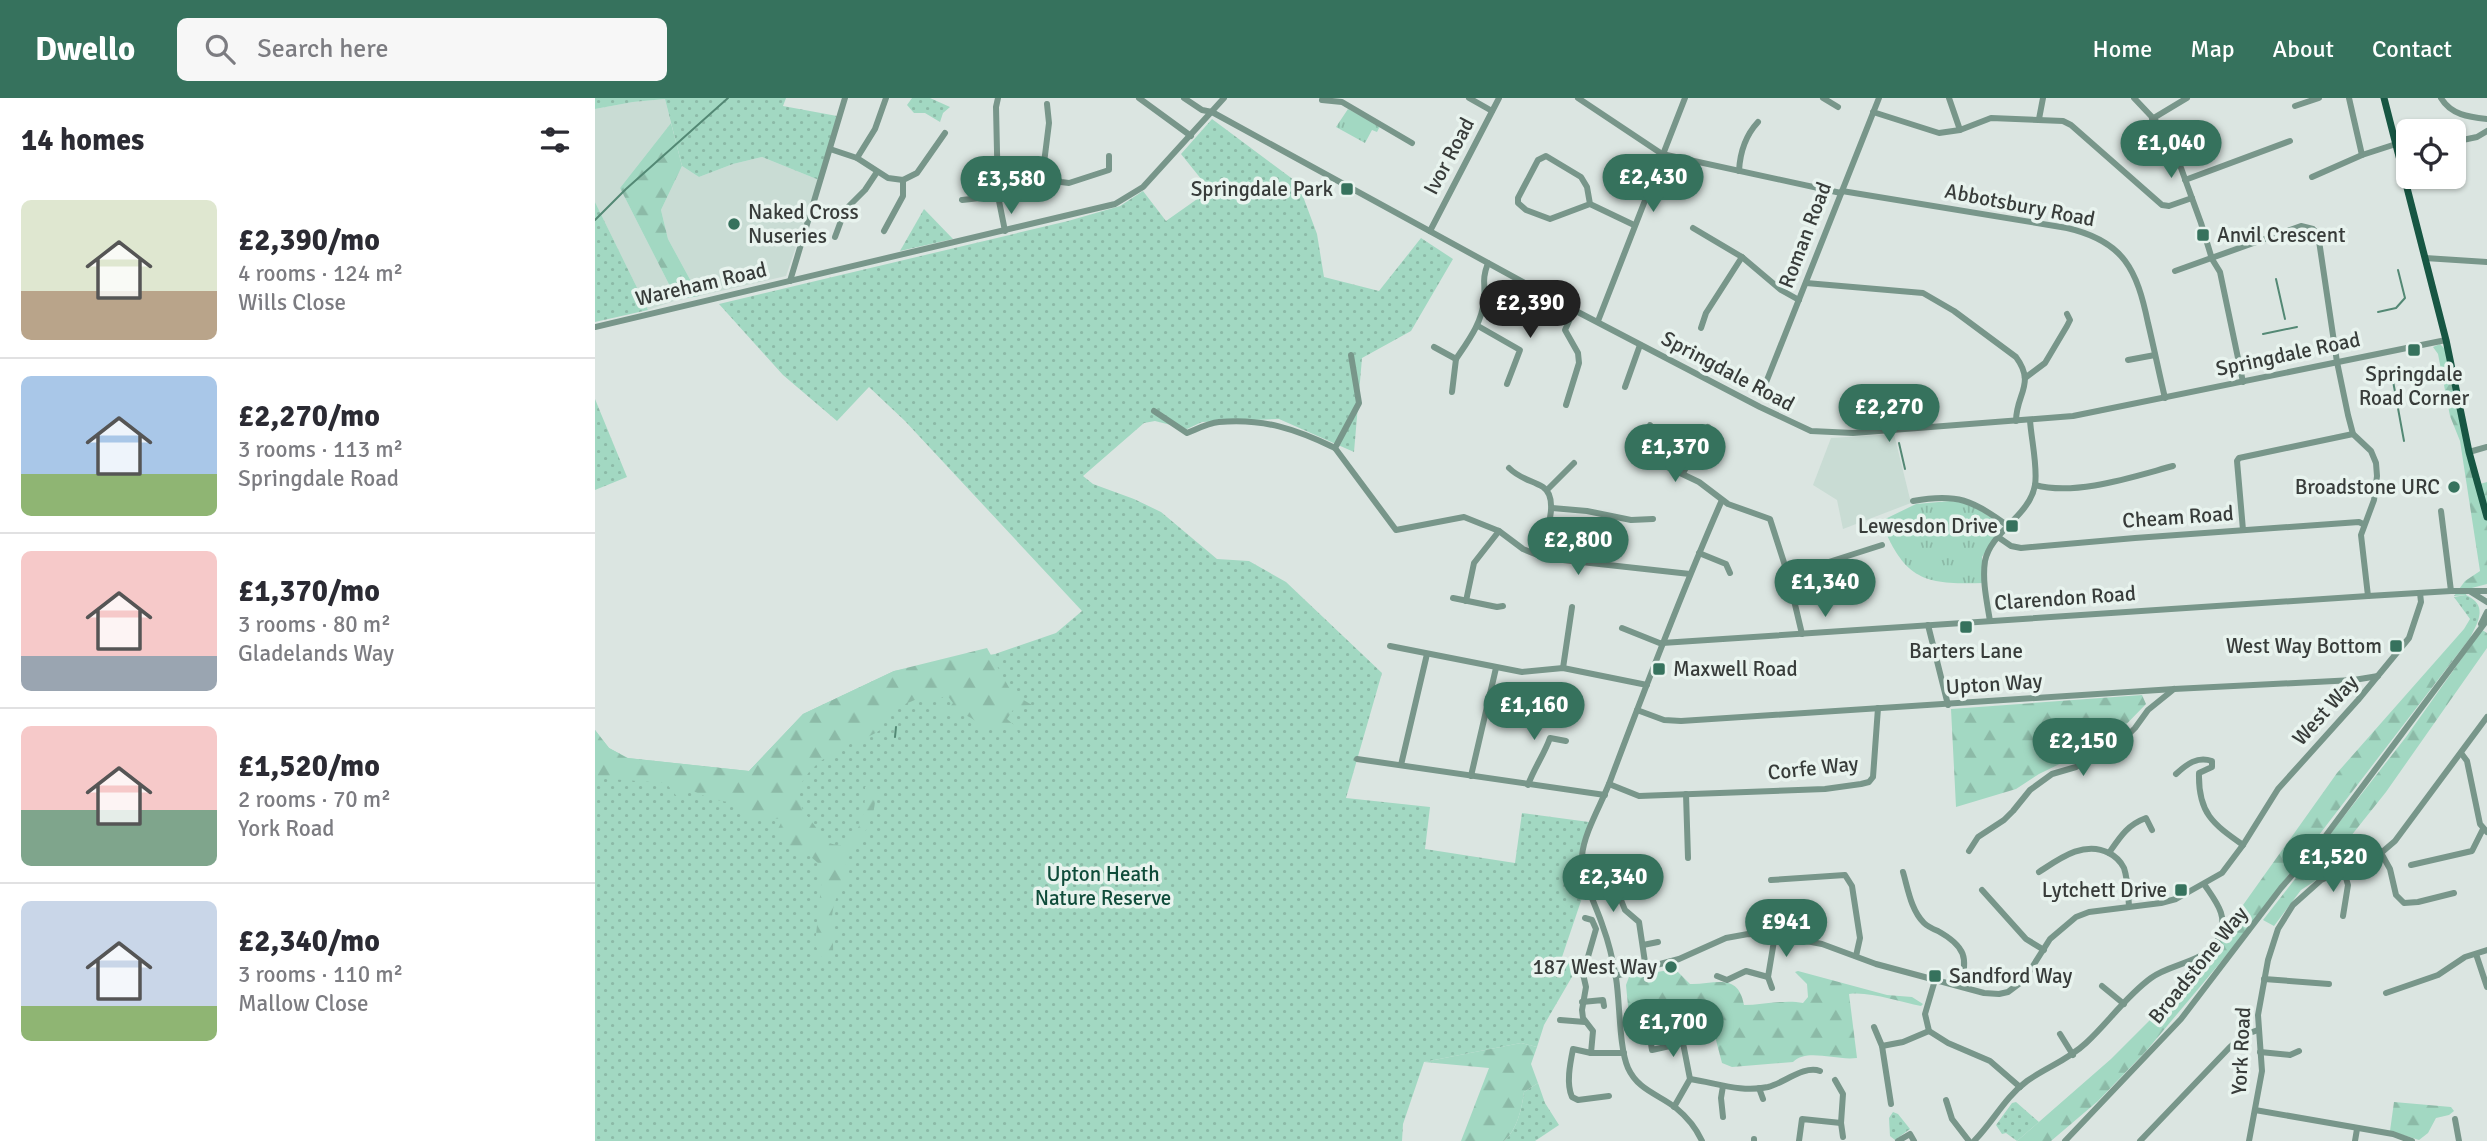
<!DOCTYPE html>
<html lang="en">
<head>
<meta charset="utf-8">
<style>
  body { margin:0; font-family:Signika,sans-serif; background:#f7f7f7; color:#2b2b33; height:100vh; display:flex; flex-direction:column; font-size:26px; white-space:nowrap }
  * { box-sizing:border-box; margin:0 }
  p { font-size:23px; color:#7c7c81 }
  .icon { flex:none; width:38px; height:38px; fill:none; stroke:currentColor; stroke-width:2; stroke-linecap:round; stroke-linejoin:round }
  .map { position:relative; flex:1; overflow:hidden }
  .sheet { display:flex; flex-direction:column; background:#fff; width:595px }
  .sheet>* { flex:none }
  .tools { position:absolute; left:1801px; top:21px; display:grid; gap:14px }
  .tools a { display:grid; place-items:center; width:70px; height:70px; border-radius:10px; background:#fff; box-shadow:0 2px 5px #0004; font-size:35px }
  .price { position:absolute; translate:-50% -60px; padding:0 16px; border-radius:24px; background:#36725d; color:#fff; font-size:23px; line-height:46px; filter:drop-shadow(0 2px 4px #0008) }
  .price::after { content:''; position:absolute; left:50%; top:42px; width:21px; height:16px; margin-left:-10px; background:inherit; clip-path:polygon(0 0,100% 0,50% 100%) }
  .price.current { background:#222; color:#fff }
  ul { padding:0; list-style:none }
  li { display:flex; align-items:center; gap:21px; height:175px; padding:0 21px }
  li+li { border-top:2px solid #e1e1e2 }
  li span { display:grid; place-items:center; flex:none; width:196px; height:140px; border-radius:10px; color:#555 }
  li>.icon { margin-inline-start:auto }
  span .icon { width:84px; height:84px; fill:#fffc; stroke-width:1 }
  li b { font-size:30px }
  h2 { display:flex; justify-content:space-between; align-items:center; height:84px; padding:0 21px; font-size:30px }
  header { display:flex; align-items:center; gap:42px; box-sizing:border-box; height:98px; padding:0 35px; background:#36725d; color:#fff }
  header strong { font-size:33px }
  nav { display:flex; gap:38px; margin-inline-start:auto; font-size:24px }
  .search { width:490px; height:63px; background:#f7f7f7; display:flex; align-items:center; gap:18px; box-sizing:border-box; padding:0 24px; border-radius:10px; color:#7c7c81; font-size:26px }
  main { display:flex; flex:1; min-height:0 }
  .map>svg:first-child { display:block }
  .built { fill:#c9dcd4 }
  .grass { fill:url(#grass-dots) }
  .forest { fill:url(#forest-firs) }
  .park { fill:url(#park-tufts) }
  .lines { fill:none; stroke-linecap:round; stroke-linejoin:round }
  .stream { stroke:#538874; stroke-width:2 }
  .minor { stroke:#78968a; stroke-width:6 }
  .major { stroke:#175643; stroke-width:7 }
  .poi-dot { fill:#36725d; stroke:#e8f3ee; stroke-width:2.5 }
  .labels { text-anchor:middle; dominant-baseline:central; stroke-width:7; stroke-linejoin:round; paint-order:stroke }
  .street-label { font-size:21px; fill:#383c3a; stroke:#e8f3ee }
  .poi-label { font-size:21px; fill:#383c3a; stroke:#e8f3ee; text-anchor:end }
  .park-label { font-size:21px; fill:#0f4c3a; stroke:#e8f3ee }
</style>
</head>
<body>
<header>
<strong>Dwello</strong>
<div class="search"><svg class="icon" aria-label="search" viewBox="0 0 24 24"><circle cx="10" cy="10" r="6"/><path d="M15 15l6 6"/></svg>Search here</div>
<nav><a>Home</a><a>Map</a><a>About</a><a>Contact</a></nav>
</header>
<main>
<section class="sheet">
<h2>14 homes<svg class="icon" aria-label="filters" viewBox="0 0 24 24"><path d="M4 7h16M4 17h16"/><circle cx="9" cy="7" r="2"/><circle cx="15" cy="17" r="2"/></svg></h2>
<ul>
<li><span style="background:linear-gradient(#dfe7d0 65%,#b9a48a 0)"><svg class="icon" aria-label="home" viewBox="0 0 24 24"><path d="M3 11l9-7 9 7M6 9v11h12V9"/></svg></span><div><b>£2,390/mo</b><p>4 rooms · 124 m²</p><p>Wills Close</p></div></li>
<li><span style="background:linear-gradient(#a9c7e8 70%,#8fb573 0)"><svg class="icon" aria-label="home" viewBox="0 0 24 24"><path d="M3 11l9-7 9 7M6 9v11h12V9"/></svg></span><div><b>£2,270/mo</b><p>3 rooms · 113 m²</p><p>Springdale Road</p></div></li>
<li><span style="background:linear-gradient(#f6c9c9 75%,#9aa5b1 0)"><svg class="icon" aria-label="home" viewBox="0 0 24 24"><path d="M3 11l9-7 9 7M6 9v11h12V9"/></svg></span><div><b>£1,370/mo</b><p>3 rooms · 80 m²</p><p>Gladelands Way</p></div></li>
<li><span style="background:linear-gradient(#f6c9c9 60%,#7fa58c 0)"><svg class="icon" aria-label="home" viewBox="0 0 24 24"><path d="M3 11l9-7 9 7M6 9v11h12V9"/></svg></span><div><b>£1,520/mo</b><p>2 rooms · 70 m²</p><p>York Road</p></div></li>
<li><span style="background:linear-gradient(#c9d6e8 75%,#8fb573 0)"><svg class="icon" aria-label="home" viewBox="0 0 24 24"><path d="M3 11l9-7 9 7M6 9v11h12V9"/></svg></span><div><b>£2,340/mo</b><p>3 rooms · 110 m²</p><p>Mallow Close</p></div></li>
</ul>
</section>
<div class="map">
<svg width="1892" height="1043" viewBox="0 0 1892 1043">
  <defs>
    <pattern id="grass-dots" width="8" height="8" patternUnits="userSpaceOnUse" patternTransform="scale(1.75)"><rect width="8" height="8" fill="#a2d8c2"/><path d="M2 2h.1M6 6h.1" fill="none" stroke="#8cbaa7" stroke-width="1.8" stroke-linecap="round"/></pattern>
    <pattern id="forest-firs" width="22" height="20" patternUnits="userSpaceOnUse" patternTransform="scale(1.75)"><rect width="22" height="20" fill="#a2d8c2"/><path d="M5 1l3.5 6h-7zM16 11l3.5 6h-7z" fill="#8cbaa7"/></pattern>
    <pattern id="park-tufts" width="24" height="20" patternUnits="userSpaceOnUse" patternTransform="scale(1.75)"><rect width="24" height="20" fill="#a2d8c2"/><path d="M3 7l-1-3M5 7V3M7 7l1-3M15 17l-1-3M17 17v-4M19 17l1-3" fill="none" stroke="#8cbaa7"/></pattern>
  </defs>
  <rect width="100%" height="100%" fill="#dbe5e1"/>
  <g class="built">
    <polygon points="70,1 76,25 25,90 82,202 53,212 0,104 0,11 38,4"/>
    <polygon points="167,59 224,82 191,178 104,198 73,141 66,112 87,68 104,79 138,66"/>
    <polygon points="1299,336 1316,405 1248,431 1242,402 1218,387 1236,340"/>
  </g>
  <g class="grass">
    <polygon points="0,0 191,0 188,8 242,18 224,82 167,59 138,66 104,79 87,68 70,1 38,4 0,11"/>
    <polygon points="317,0 335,0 355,9 348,15 345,24 330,15 319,15 312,7"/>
    <polygon points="617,21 703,85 722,136 729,179 784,193 826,140 858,161 816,233 767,260 759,354 684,321 607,324 592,331 560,323 549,325 488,378 498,386 539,401 566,414 622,461 654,463 691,484 787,575 751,700 835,709 830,751 920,765 927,715 994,724 983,764 988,797 967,859 985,865 949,927 942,949 926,945 829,964 808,1026 807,1043 0,1043 0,632 14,650 33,660 154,673 208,616 299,573 400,556 461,535 487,513 310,323 274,289 242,323 188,277 124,206 473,123 525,108 548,93 571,123 615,92 586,56"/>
    <polygon points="0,104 53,212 0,224"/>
    <polygon points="329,111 358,141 305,153"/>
    <polygon points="0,301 32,379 0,392"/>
    <path d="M1871,497C1892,507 1885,521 1875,540V521L1859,499Z"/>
    <path d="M943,985L950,1005L964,1027L940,1043H909C922,1032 927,1010 929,994Z"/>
    <polygon points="1421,1004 1444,1024 1422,1043 1411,1035 1407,1036 1401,1027 1417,1005"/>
    <polygon points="1298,1014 1303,1016 1315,1031 1300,1042 1295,1038 1294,1020"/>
  </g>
  <g class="forest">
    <polygon points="76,25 87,68 66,112 73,141 104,198 82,202 25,90"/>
    <polygon points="1845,246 1851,252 1881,387 1892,384 1892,486 1873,491 1871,497 1859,498 1870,483 1885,473 1865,343 1855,318 1843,256 1838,249"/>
    <polygon points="1875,521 1875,540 1635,853 1552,952 1503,1003 1456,1043 1422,1043 1516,961 1594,883 1742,675 1869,531"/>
    <polygon points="1887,532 1892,535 1892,550 1791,694 1736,763 1740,770 1706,792 1679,828 1668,822 1811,639"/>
    <path d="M392,550L417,595L437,607L420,609L412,621L420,628L424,637L420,638L412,627L396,630L385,629C376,613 354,614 338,614L336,610L355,609L358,605L352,597L334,606L322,601L287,616L285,632C275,639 266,641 255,646C237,654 207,672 204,694C202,706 210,715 217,724C229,739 226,747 249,747C269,728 270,716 270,689L279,684C285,720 268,737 250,764L254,777C245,789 237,806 237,821C236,835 240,847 237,862H228L220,847L227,779L223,765L209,753L207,758L196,751L183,731L188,721L154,720L134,704L118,702L96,692L83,700L71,685L0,680V632L14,650L32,660L154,673L208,616L299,573Z"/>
    <polygon points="1547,597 1551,606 1518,640 1444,676 1421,691 1361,709 1356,611"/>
    <path d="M1068,873L1083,874L1095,886C1118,887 1143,873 1149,907C1168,907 1190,901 1208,905L1213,899L1212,886L1200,874L1203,873L1292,897L1317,899L1328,906L1326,908C1305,904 1274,893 1254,896L1262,960C1241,963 1212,950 1198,964L1137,969L1127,965L1116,923L1109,917L1065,930L1045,920L1043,928L1035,929L1031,887L1034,879Z"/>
    <path d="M926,945L942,949L936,966L943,985L929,994C927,1010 922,1032 909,1043H866L894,970L829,964Z"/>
    <polygon points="1799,1004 1856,1009 1859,1013 1854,1017 1841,1020 1833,1035 1824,1042 1795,1033"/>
  </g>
  <g class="park">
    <polygon points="753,11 785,28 782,34 777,32 770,45 741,29"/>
    <path d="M1355,403L1372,405L1401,422L1403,434L1387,459L1388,485C1328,487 1309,481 1286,423L1321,406Z"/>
  </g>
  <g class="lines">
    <g class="stream">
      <polyline points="0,122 31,91 133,0"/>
      <polyline points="1681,181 1690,221"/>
      <polyline points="1783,214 1801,210 1810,200 1803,172"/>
      <polyline points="1668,236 1702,229"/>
      <polyline points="1798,283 1809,343"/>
      <polyline points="1304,345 1310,371"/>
      <polyline points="300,639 301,629"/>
    </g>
    <g class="minor">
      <polyline points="403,0 401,9 403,98 410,133"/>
      <polyline points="544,0 596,38"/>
      <polyline points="589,0 607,12 617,14 979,212 1165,309 1216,333 1258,335 1478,318 1851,242"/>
      <polyline points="874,0 897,13"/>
      <polyline points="983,0 1067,56 1246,95"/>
      <polyline points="1228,0 1243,9"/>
      <polyline points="1354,0 1365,32"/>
      <polyline points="1539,0 1574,37 1606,125 1617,161 1625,174 1648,284"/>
      <polyline points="1754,0 1767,57"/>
      <path d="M1846,0C1856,17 1874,19 1892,21"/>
      <polyline points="727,2 747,4 817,45"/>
      <polyline points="1700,8 1724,0"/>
      <polyline points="1278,14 1344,35 1365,32 1396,20 1468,23 1476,27 1567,107 1574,108 1597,100"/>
      <polyline points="1444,21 1448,0"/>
      <polyline points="1557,21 1592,0"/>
      <polyline points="1858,44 1882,39 1892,33"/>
      <polyline points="235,51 262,60 293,80 308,82 322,75 350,35"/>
      <polyline points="262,60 280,31 291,0"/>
      <polyline points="1805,63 1813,60"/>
      <polyline points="448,73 454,25 452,6"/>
      <path d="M1144,73C1145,54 1150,38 1163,24"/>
      <polyline points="402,78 434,72 448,73 466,84 474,85 514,72 514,58"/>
      <polyline points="1717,79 1767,57 1801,46"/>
      <polyline points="1590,82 1695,43"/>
      <path d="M1247,93L1472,130C1529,143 1542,172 1553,225C1559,250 1564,275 1570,300"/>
      <polyline points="367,102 403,98"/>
      <polyline points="995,106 955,121 931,112 923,105 923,100 943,62 951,58 986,79 992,89 995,106 1039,127"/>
      <polyline points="1098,130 1147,159 1186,192 1204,202"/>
      <polyline points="289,133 308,98 308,82"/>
      <polyline points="835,133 904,0"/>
      <polyline points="240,139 250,112 270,92 282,74"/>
      <polyline points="1830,160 1892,164"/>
      <polyline points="1580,173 1706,128 1718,131 1723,136 1742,264 1753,317 1758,336 1776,353 1781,365 1782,378 1779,402 1766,437 1773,498"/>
      <polyline points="195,183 250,0"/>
      <path d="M1211,185L1328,195L1359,213L1421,259C1441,286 1421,296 1421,323"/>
      <polyline points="1003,223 1090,0"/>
      <polyline points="883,228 925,252 912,286"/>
      <polyline points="0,229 520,106 548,89 629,0"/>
      <polyline points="1106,230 1111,215 1147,159"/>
      <path d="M839,249L861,261C873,243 887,225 889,202C891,185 886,184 893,165"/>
      <polyline points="756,257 764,305 740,350 801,432 869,419 904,433 928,451 950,460 1095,476"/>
      <polyline points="1533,262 1560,257"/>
      <polyline points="1430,280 1450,265 1472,228 1475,222 1472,216"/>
      <polyline points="1170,287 1284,0"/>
      <polyline points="1030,289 1045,247"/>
      <polyline points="857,294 861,261"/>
      <polyline points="971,307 984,265 983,255 970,232 979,212"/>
      <path d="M559,313L592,335C602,331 613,325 624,324C668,320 701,331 740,350"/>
      <polyline points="1874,354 1892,349"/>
      <polyline points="1045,356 1104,384 1133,406 1175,421 1193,477 1207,536"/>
      <polyline points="1042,362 1055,327"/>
      <path d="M914,370C925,381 936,382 948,389C966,401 949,441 945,458"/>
      <polyline points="1088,375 1113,329"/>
      <path d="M1440,387C1481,398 1537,379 1578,368"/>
      <polyline points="952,392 979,365"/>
      <path d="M1318,403C1362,395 1378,402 1413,428"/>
      <polyline points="957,410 992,413 1036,422 1058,421"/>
      <polyline points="1846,413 1856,493"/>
      <polyline points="1648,432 1642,363 1644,360 1758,336"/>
      <polyline points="1403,439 1416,448 1426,450 1540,440 1764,424 1768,426"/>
      <polyline points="1104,455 1131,466 1135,475"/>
      <polyline points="1193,477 1287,447"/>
      <polyline points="1876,494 1892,504"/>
      <polyline points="858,500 902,509 908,508"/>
      <polyline points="871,503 879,465 904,433"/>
      <path d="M1395,523C1392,504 1387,483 1390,463C1396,433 1435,418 1440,387C1443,369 1436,340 1435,322"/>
      <polyline points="1886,526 1892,514"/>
      <polyline points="1333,527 1353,607"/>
      <polyline points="1027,530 1067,546"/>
      <polyline points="1067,545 1773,498 1856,493 1892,493"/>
      <polyline points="795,548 927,574 968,570 1052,587"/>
      <polyline points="968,570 977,509"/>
      <polyline points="1042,612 1069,622 1086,623 1579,591 1759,582 1783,578"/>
      <polyline points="1866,655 1872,663 1885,726 1892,734"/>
      <polyline points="762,661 1010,697"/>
      <polyline points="806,667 832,556"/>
      <path d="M1581,676C1592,666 1602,658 1617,663V669L1604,675C1603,715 1618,726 1648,747"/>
      <polyline points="876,678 901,570"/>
      <polyline points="1014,686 1044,698 1230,691 1266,686 1274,684 1278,679 1283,610"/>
      <path d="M933,687C939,670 949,657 955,640L971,643"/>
      <polyline points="1091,696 1093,760"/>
      <polyline points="1374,753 1383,739 1409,722 1418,713 1435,692 1457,676 1481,669 1501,656 1522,648 1540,630 1553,612 1579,591"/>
      <path d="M1514,755C1525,739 1532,727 1551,720L1557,732"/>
      <polyline points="1786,755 1795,771 1801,797 1809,805 1823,804 1859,795"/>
      <polyline points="1816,767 1877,753 1888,731"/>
      <path d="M1308,774C1313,791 1316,812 1329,825C1333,829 1338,831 1343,833C1370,848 1374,860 1365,888"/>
      <path d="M1444,774C1464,761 1489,742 1514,755C1520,758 1526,764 1529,770C1533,782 1533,796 1534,808"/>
      <polyline points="1176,782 1250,777 1257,788 1265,840 1261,858"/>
      <polyline points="1019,792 1024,797 1030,812 1044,824 1051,871"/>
      <polyline points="1387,792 1431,841 1449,852"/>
      <polyline points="1748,818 1753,787 1748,770"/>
      <polyline points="990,820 997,822 1001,831 988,876 991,889 987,912 988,920 998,933 996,955"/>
      <polyline points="1048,847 1063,844"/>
      <polyline points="1881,856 1892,889"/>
      <polyline points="1020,878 1084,861 1131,840 1153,836 1180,837 1227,846 1281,866 1389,895 1404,896 1413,894 1429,882 1455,841 1481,819 1494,814 1566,805 1581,801 1627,775 1648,747 1683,691 1763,602 1814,540 1826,504 1825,495"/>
      <polyline points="1122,878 1132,882 1151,873 1173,879"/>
      <polyline points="1669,881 1734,886"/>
      <polyline points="1340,882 1330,916 1334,933 1353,945 1395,963 1425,989"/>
      <polyline points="1507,888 1529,906"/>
      <polyline points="1177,890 1173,879 1180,837"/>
      <polyline points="1791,895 1843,877 1870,859 1892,852"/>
      <polyline points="987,904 1008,902 1009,908"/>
      <polyline points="965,922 990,924"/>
      <polyline points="1279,929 1287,948 1296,1006"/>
      <polyline points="1465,936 1478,957"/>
      <polyline points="1056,946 1057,952 1088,945 1095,981 1079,1009"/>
      <polyline points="1287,948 1308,944 1334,933"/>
      <polyline points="1665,954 1695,957 1704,953"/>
      <path d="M1095,981C1122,985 1146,995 1173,989C1189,985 1209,967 1225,973"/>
      <polyline points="1164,990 1168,1001"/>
      <path d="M1014,998L983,1002L977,999C971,986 975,966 978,951L996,955H1029"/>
      <polyline points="1351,1002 1357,1021 1374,1043"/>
      <polyline points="1660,1012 1798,1036 1817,1043"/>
      <polyline points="1128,1019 1126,1000 1128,988"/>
      <polyline points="1860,1021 1864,1043"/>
      <polyline points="1246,1025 1248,1039"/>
      <path d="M1107,1043C1101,1030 1092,1019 1081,1010C1063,996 1043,992 1033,970C1024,950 1025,904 1021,880C1018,863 1014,845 1008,829C1001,806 986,782 987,758C989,733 1009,702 1017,678C1052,585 1087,493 1127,402"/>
      <polyline points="1159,1043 1159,1041"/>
      <polyline points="1204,1043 1207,1021 1246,1025 1248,996 1240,982"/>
      <polyline points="1303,1043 1315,1036 1319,1043"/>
      <path d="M1379,1043C1398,1024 1410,999 1432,983C1452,969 1473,962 1491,945C1513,925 1531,898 1556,880C1576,865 1611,865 1624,840C1634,818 1621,804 1609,786"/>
      <polyline points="1470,1043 1586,921 1686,790 1726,744 1892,522"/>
      <polyline points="1545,1043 1635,949 1649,937 1663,932"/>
      <polyline points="1654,1043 1667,973 1663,917 1673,862 1683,831 1698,807 1726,782 1786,755 1800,743 1892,619"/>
      <polyline points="1760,1043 1762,1031"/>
    </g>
    <polyline class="major" points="1789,0 1851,242 1874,354 1892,419"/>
  </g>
  <g class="poi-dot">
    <rect x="745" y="84" width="14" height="14" rx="3.5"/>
    <circle cx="139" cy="126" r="7"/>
    <rect x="1601" y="130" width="14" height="14" rx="3.5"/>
    <rect x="1812" y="245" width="14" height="14" rx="3.5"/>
    <circle cx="1859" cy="389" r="7"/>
    <rect x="1410" y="421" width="14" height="14" rx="3.5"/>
    <rect x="1364" y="522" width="14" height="14" rx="3.5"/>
    <rect x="1794" y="541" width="14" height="14" rx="3.5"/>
    <rect x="1057" y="564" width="14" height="14" rx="3.5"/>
    <rect x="1579" y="785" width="14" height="14" rx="3.5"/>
    <circle cx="1076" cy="869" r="7"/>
    <rect x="1333" y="871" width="14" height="14" rx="3.5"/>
  </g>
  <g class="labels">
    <g class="street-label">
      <text transform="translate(854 58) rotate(-62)">Ivor Road</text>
      <text transform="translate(1425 107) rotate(11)">Abbotsbury Road</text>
      <text transform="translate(1210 137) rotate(-69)">Roman Road</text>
      <text transform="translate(106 186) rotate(-13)">Wareham Road</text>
      <text transform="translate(1693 256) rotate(-12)">Springdale Road</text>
      <text transform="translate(1133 273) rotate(28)">Springdale Road</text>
      <text transform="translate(1583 419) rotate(-4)">Cheam Road</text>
      <text transform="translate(1470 500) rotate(-4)">Clarendon Road</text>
      <text transform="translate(1399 586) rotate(-4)">Upton Way</text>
      <text transform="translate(1730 612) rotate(-48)">West Way</text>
      <text transform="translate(1218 670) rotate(-6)">Corfe Way</text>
      <text transform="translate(1603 867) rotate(-51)">Broadstone Way</text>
      <text transform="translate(1646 953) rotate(-87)">York Road</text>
    </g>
    <g class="poi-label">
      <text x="738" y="91">Springdale Park</text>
      <text x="153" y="114" text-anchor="start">Naked Cross<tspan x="153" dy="24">Nuseries</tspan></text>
      <text x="1622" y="137" text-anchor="start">Anvil Crescent</text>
      <text x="1819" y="276" text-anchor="middle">Springdale<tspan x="1819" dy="24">Road Corner</tspan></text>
      <text x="1845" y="389">Broadstone URC</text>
      <text x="1403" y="428">Lewesdon Drive</text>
      <text x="1787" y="548">West Way Bottom</text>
      <text x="1371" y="553" text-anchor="middle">Barters Lane</text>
      <text x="1078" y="571" text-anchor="start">Maxwell Road</text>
      <text x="1572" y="792">Lytchett Drive</text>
      <text x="1062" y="869">187 West Way</text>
      <text x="1354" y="878" text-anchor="start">Sandford Way</text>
    </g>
    <g class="park-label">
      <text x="508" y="776">Upton Heath<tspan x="508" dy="24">Nature Reserve</tspan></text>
    </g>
  </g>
</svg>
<div class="tools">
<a><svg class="icon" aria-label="locate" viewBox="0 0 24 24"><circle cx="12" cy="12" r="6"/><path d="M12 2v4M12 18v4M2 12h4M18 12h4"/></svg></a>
</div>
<b class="price" style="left:1576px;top:82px">£1,040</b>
<b class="price" style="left:1058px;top:116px">£2,430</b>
<b class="price" style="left:416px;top:118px">£3,580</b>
<b class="price current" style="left:935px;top:242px">£2,390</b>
<b class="price" style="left:1294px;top:346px">£2,270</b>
<b class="price" style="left:1080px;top:386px">£1,370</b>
<b class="price" style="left:983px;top:479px">£2,800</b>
<b class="price" style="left:1230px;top:521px">£1,340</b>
<b class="price" style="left:939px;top:644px">£1,160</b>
<b class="price" style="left:1488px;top:680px">£2,150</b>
<b class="price" style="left:1738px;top:796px">£1,520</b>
<b class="price" style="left:1018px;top:816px">£2,340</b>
<b class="price" style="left:1191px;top:861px">£941</b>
<b class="price" style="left:1078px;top:961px">£1,700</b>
</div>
</main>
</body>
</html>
